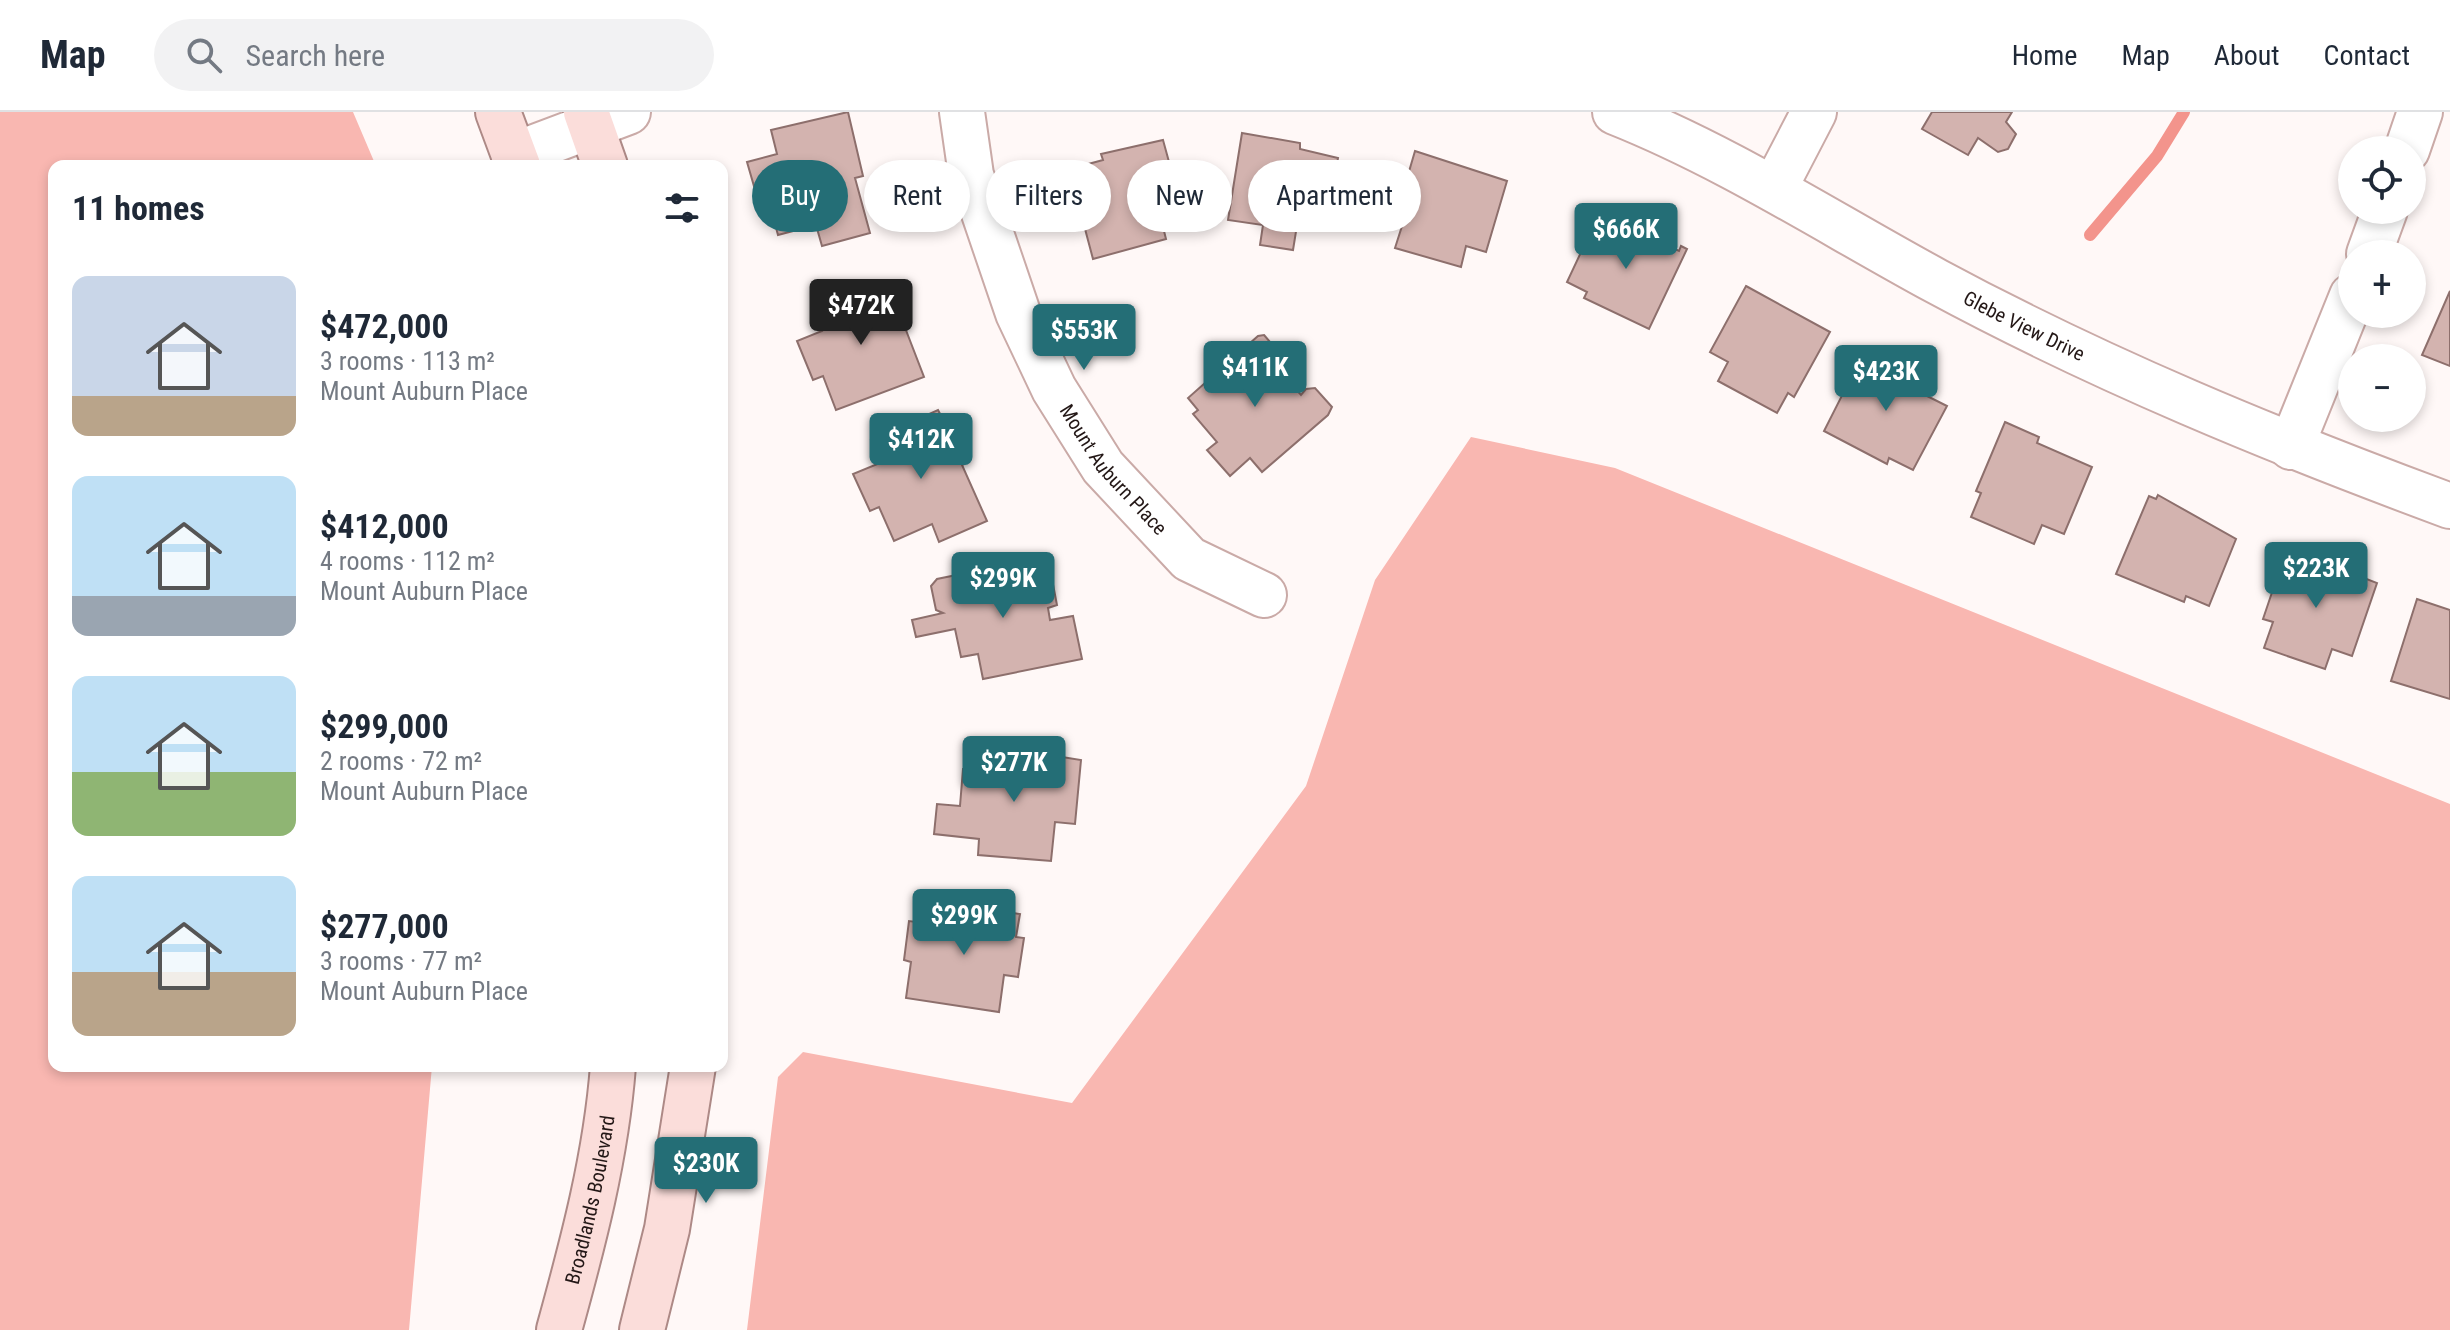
<!DOCTYPE html>
<html lang="en">
<head>
<meta charset="utf-8">
<style>
  body { margin:0; font-family:"Roboto Condensed",sans-serif; background:#f2f2f3; color:#1f2937; height:100vh; display:flex; flex-direction:column; font-size:30px; white-space:nowrap }
  * { box-sizing:border-box; margin:0 }
  p { font-size:26px; color:#747a83 }
  .icon { flex:none; width:44px; height:44px; fill:none; stroke:currentColor; stroke-width:2; stroke-linecap:round; stroke-linejoin:round }
  .map { position:relative; flex:1; overflow:hidden }
  .sheet { position:absolute; left:48px; top:48px; width:680px; height:912px; display:flex; flex-direction:column; background:#fff; border-radius:16px; box-shadow:0 4px 12px #0003 }
  .sheet>* { flex:none }
  .hud { position:absolute; left:752px; top:48px; width:760px; height:72px; display:flex; gap:16px }
  .controls { position:absolute; left:2338px; top:24px; display:grid; gap:16px }
  .controls a { display:grid; place-items:center; width:88px; height:88px; border-radius:50%; background:#fff; box-shadow:0 4px 12px #0003; font-size:40px }
  .price { position:absolute; translate:-50% -68px; padding:0 18px; border-radius:8px; background:#246e76; color:#fff; font-size:26px; line-height:52px; filter:drop-shadow(0 2px 4px #0008) }
  .price::after { content:''; position:absolute; left:50%; top:48px; width:24px; height:18px; margin-left:-12px; background:inherit; clip-path:polygon(0 0,100% 0,50% 100%) }
  .price.active { background:#222; color:#fff }
  ul { padding:0; list-style:none }
  li { display:flex; align-items:center; gap:24px; height:200px; padding:0 24px }
  li span { display:grid; place-items:center; flex:none; width:224px; height:160px; border-radius:16px; color:#555 }
  li>.icon { margin-inline-start:auto }
  span .icon { width:96px; height:96px; fill:#fffc; stroke-width:1 }
  li b { font-size:34px }
  h2 { display:flex; justify-content:space-between; align-items:center; height:96px; padding:0 24px; font-size:34px }
  .tag { padding:0 28px; border-radius:36px; background:#fff; box-shadow:0 4px 12px #0003; font-size:28px; line-height:72px }
  .tag.active { background:#246e76; color:#fff }
  header { display:flex; align-items:center; gap:48px; box-sizing:border-box; height:112px; padding:0 40px; background:#fff; border-bottom:2px solid #e0e1e3 }
  header strong { font-size:38px }
  nav { display:flex; gap:44px; margin-inline-start:auto; font-size:28px }
  .search { width:560px; height:72px; background:#f2f2f3; display:flex; align-items:center; gap:20px; box-sizing:border-box; padding:0 28px; border-radius:44px; color:#747a83; font-size:30px }
  .map>svg:first-child { display:block }
  .green { fill:#f9b7b1 }
  .lines { fill:none; stroke-linecap:round; stroke-linejoin:round }
  .stream { stroke:#f3948c; stroke-width:12 }
  .building { fill:#d3b3af; stroke:#8d6f6c; stroke-width:2 }
  .minor-casing { stroke:#caaaa7; stroke-width:48 }
  .major-casing { stroke:#ad8986; stroke-width:48 }
  .minor { stroke:#fff; stroke-width:44 }
  .major { stroke:#fbddda; stroke-width:44 }
  .labels { text-anchor:middle; dominant-baseline:central; stroke-width:6; stroke-linejoin:round; paint-order:stroke }
  .street-label { font-size:20px; fill:#231716; stroke:#fff }
</style>
</head>
<body>
<header>
<strong>Map</strong>
<div class="search"><svg class="icon" aria-label="search" viewBox="0 0 24 24"><circle cx="10" cy="10" r="6"/><path d="M15 15l6 6"/></svg>Search here</div>
<nav><a>Home</a><a>Map</a><a>About</a><a>Contact</a></nav>
</header>
<div class="map">
<svg width="2450" height="1218" viewBox="0 0 2450 1218">
  <rect width="100%" height="100%" fill="#fff8f7"/>
  <g class="green">
    <polygon points="0,0 353,0 376,54 54,54 54,954 432,954 409,1218 0,1218"/>
    <polygon points="1471,325 1615,356 2450,692 2450,1218 747,1218 778,965 803,940 1072,991 1306,674 1375,468"/>
  </g>
  <g class="lines">
    <polyline class="stream" points="2090,123 2157,44 2184,0"/>
  </g>
  <g class="building">
    <polygon points="848,0 863,64 855,66 870,121 822,134 816,113 778,123 768,86 758,88 747,50 777,42 771,18"/>
    <polygon points="1932,0 2012,0 2006,10 2016,22 2008,37 1998,40 1978,26 1968,43 1922,17"/>
    <polygon points="1242,21 1300,31 1300,37 1338,46 1327,111 1298,107 1293,138 1260,133 1263,113 1228,108"/>
    <polygon points="1163,28 1183,101 1161,107 1166,127 1093,147 1071,64 1068,65 1066,58 1103,48 1101,42"/>
    <polygon points="1415,39 1507,69 1486,140 1466,134 1461,155 1395,136 1402,114 1394,111"/>
    <polygon points="1599,102 1679,139 1681,134 1687,137 1649,217 1584,186 1587,180 1567,170"/>
    <polygon points="887,169 924,265 836,298 823,264 813,268 797,229 822,219 813,197"/>
    <polygon points="1746,174 1830,220 1794,285 1788,281 1777,301 1718,269 1728,250 1710,240"/>
    <polygon points="2450,179 2450,254 2422,243"/>
    <polygon points="1264,223 1277,238 1269,246 1301,283 1306,277 1315,276 1332,295 1328,303 1262,360 1250,346 1230,364 1207,338 1217,330 1193,302 1198,298 1188,286 1258,224"/>
    <polygon points="1864,240 1929,274 1925,283 1947,294 1913,358 1889,346 1887,352 1824,319"/>
    <polygon points="938,298 966,351 962,353 987,409 939,430 932,412 894,429 879,395 870,399 853,362 880,351 871,328"/>
    <polygon points="2005,310 2039,325 2037,331 2092,355 2064,422 2042,413 2034,432 1971,405 1981,381 1976,379"/>
    <polygon points="2158,383 2236,427 2209,494 2186,484 2184,490 2116,462 2149,384 2156,387"/>
    <polygon points="2287,436 2377,471 2352,544 2332,537 2325,557 2264,536 2273,510 2263,507"/>
    <polygon points="1025,449 1029,467 1051,462 1057,493 1048,496 1050,508 1073,504 1082,547 983,567 978,542 961,545 955,517 916,525 912,508 943,501 936,498 931,474 937,467"/>
    <polygon points="2417,487 2450,498 2450,587 2391,569"/>
    <polygon points="987,633 1081,648 1075,712 1055,710 1051,749 978,743 979,727 934,722 937,692 960,694 963,657 984,659"/>
    <polygon points="943,791 1020,802 1016,825 1024,826 1018,865 1004,863 999,900 906,886 911,850 904,848 909,809 940,813"/>
  </g>
  <g class="lines">
    <g class="minor-casing">
      <g id="minor">
        <path id="s1" d="M962,0L971,63L1018,201L1054,277L1103,355L1189,447L1264,483"/>
        <path id="s2" d="M1615,0C1728,45 1829,111 1936,169C2101,258 2274,329 2450,394"/>
        <polyline points="2407,38 2420,0"/>
        <polyline points="514,43 628,0"/>
        <polyline points="1774,77 1814,0"/>
        <polyline points="2369,142 2385,98"/>
        <polyline points="2291,335 2352,184"/>
      </g>
    </g>
    <g class="major-casing">
      <g id="major">
        <polyline points="498,0 518,54"/>
        <polyline points="586,0 605,54"/>
        <path id="s3" d="M559,1218C583,1131 606,1045 613,954"/>
        <polyline points="642,1218 667,1117 693,954"/>
      </g>
    </g>
    <use href="#minor" class="minor"/>
    <use href="#major" class="major"/>
  </g>
  <g class="labels">
    <g class="street-label">
      <text stroke="none"><textPath href="#s2" startOffset="462">Glebe View Drive</textPath></text>
      <text stroke="none"><textPath href="#s1" startOffset="394">Mount Auburn Place</textPath></text>
      <text stroke="none"><textPath href="#s3" startOffset="134">Broadlands Boulevard</textPath></text>
    </g>
  </g>
</svg>
<div class="controls">
<a><svg class="icon" aria-label="locate" viewBox="0 0 24 24"><circle cx="12" cy="12" r="6"/><path d="M12 2v4M12 18v4M2 12h4M18 12h4"/></svg></a>
<a>+</a>
<a>−</a>
</div>
<b class="price" style="left:1626px;top:159px">$666K</b>
<b class="price active" style="left:861px;top:235px">$472K</b>
<b class="price" style="left:1084px;top:260px">$553K</b>
<b class="price" style="left:1255px;top:297px">$411K</b>
<b class="price" style="left:1886px;top:301px">$423K</b>
<b class="price" style="left:921px;top:369px">$412K</b>
<b class="price" style="left:2316px;top:498px">$223K</b>
<b class="price" style="left:1003px;top:508px">$299K</b>
<b class="price" style="left:1014px;top:692px">$277K</b>
<b class="price" style="left:964px;top:845px">$299K</b>
<b class="price" style="left:706px;top:1093px">$230K</b>
<div class="hud">
<a class="tag active">Buy</a>
<a class="tag">Rent</a>
<a class="tag">Filters</a>
<a class="tag">New</a>
<a class="tag">Apartment</a>
</div>
<section class="sheet">
<h2>11 homes<svg class="icon" aria-label="filters" viewBox="0 0 24 24"><path d="M4 7h16M4 17h16"/><circle cx="9" cy="7" r="2"/><circle cx="15" cy="17" r="2"/></svg></h2>
<ul>
<li><span style="background:linear-gradient(#c9d6e8 75%,#b9a48a 0)"><svg class="icon" aria-label="home" viewBox="0 0 24 24"><path d="M3 11l9-7 9 7M6 9v11h12V9"/></svg></span><div><b>$472,000</b><p>3 rooms · 113 m²</p><p>Mount Auburn Place</p></div></li>
<li><span style="background:linear-gradient(#bfe0f5 75%,#9aa5b1 0)"><svg class="icon" aria-label="home" viewBox="0 0 24 24"><path d="M3 11l9-7 9 7M6 9v11h12V9"/></svg></span><div><b>$412,000</b><p>4 rooms · 112 m²</p><p>Mount Auburn Place</p></div></li>
<li><span style="background:linear-gradient(#bfe0f5 60%,#8fb573 0)"><svg class="icon" aria-label="home" viewBox="0 0 24 24"><path d="M3 11l9-7 9 7M6 9v11h12V9"/></svg></span><div><b>$299,000</b><p>2 rooms · 72 m²</p><p>Mount Auburn Place</p></div></li>
<li><span style="background:linear-gradient(#bfe0f5 60%,#b9a48a 0)"><svg class="icon" aria-label="home" viewBox="0 0 24 24"><path d="M3 11l9-7 9 7M6 9v11h12V9"/></svg></span><div><b>$277,000</b><p>3 rooms · 77 m²</p><p>Mount Auburn Place</p></div></li>
</ul>
</section>
</div>
</body>
</html>
